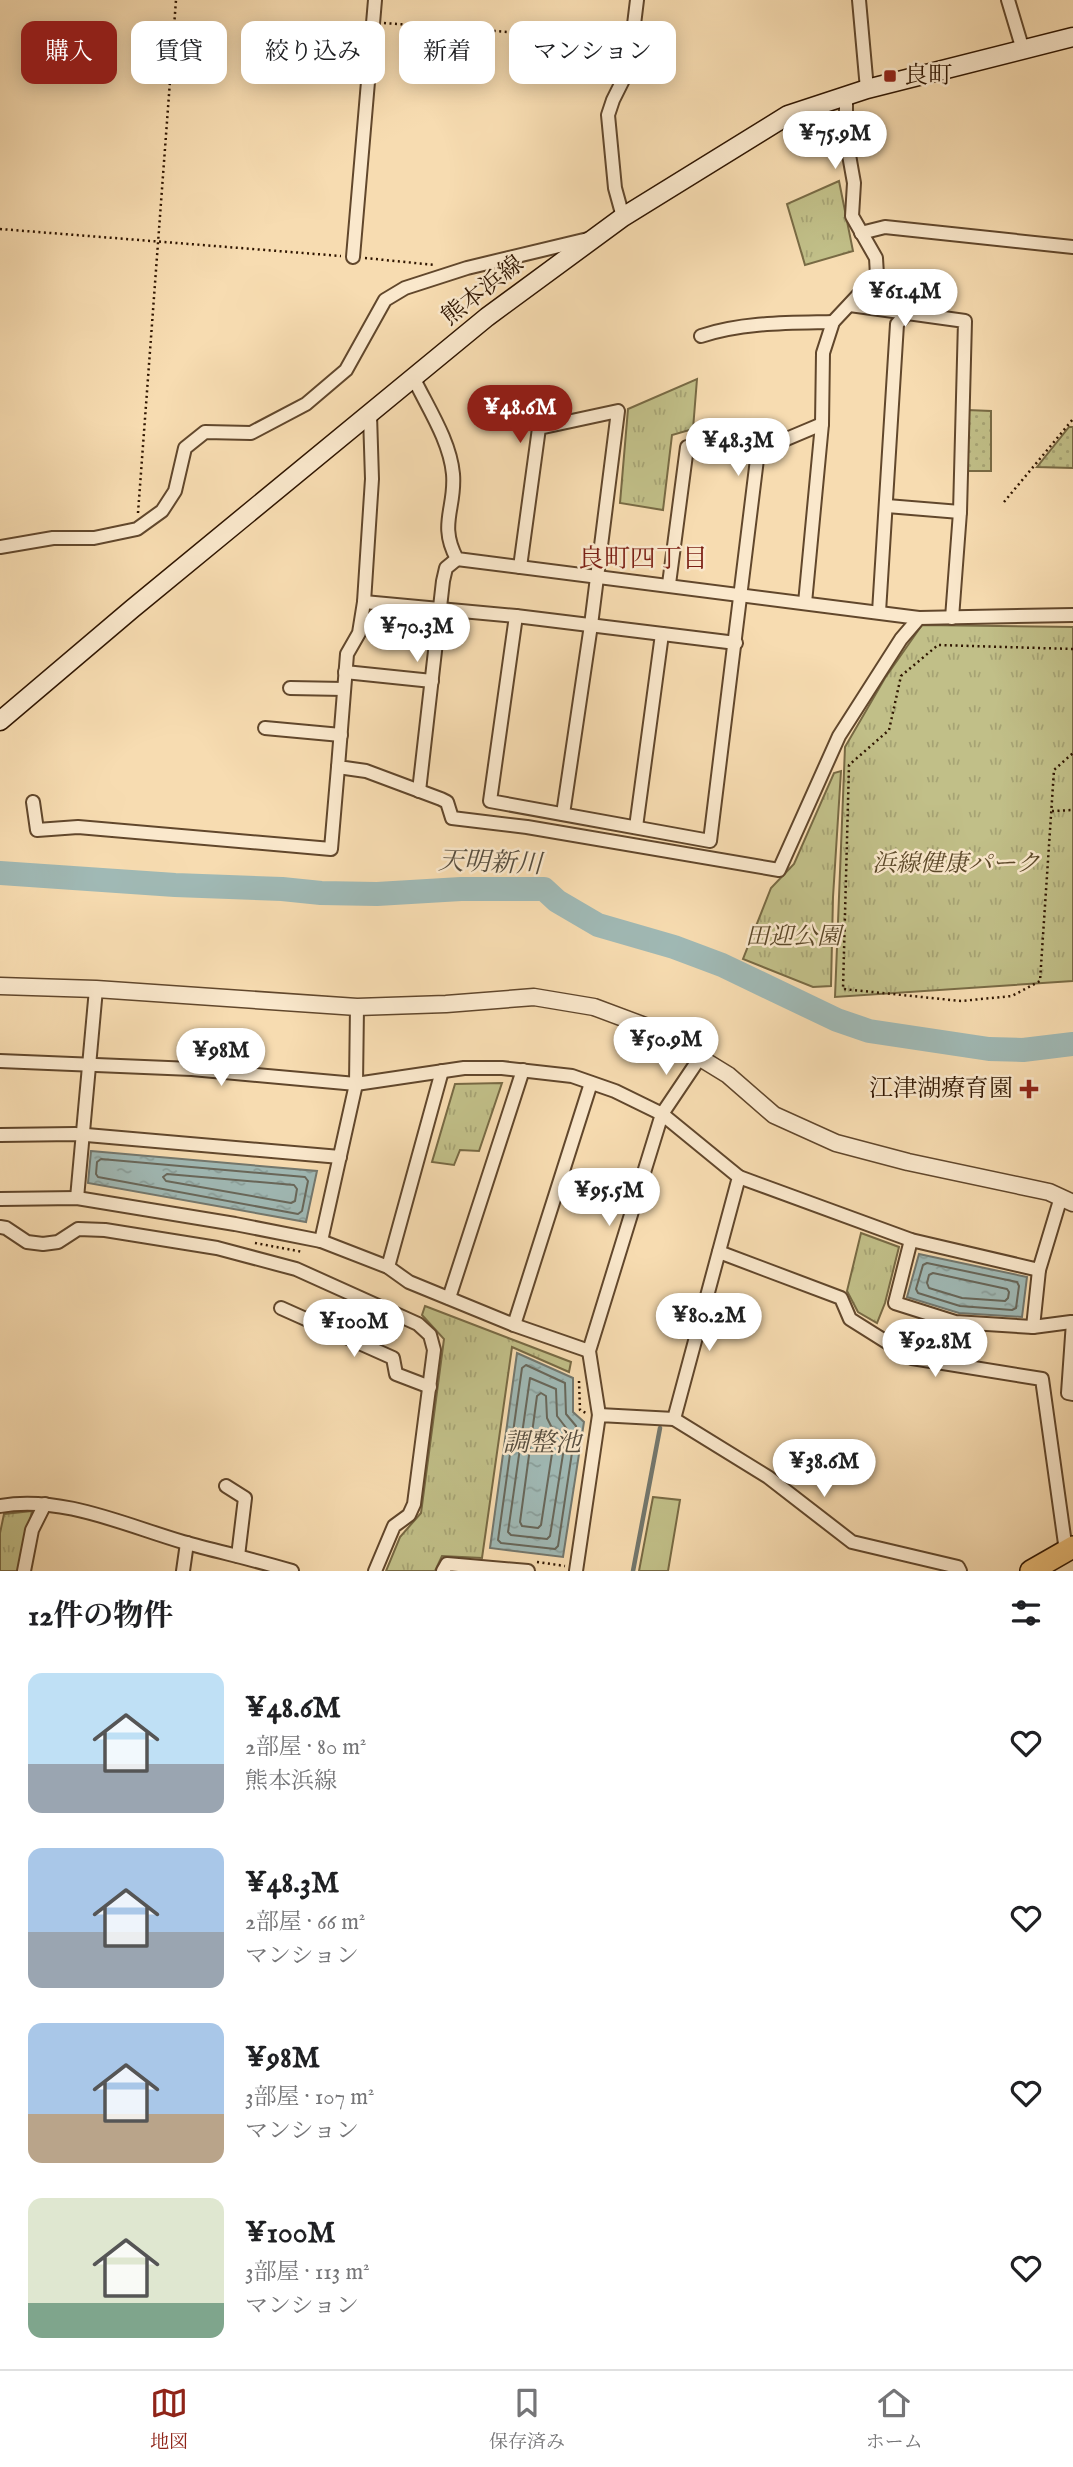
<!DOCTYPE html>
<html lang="ja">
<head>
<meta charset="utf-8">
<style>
  body { margin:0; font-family:"IM FELL English","Noto Serif JP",serif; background:#f2f2f2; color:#202124; height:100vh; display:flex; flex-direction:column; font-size:26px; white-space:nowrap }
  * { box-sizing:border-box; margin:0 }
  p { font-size:23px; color:#757577 }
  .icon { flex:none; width:38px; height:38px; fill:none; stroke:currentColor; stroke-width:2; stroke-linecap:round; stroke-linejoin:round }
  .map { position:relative; height:1571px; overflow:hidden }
  .panel { display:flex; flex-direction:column; background:#fff; flex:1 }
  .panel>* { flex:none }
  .hud { position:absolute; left:21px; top:21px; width:700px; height:63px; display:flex; gap:14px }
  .price { position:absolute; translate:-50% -60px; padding:0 16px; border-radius:24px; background:#fff; color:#222; font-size:23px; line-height:46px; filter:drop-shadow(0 2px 4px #0008) }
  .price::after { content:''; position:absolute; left:50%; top:42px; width:21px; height:16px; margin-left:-10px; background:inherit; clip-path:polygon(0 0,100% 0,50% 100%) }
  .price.on { background:#8f2418; color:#fff }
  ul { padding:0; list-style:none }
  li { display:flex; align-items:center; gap:21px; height:175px; padding:0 28px }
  li span { display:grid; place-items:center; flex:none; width:196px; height:140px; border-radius:14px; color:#555 }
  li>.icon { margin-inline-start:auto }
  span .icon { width:84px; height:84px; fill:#fffc; stroke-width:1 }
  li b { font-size:30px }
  h2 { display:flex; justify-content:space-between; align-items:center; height:84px; padding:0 28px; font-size:30px }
  .tag { padding:0 24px; border-radius:14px; background:#fff; box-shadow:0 4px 18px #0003; font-size:24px; line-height:63px }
  .tag.on { background:#8f2418; color:#fff }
  .dock { display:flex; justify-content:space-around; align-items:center; height:98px; border-top:2px solid #e0e0e0; background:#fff; font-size:19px; color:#757577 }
  .dock a { display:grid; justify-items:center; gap:4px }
  .dock .on { color:#8f2418 }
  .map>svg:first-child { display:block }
  .grass { fill:url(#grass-dots); stroke:#786a44; stroke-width:2 }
  .park { fill:url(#park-tufts); stroke:#786a44; stroke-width:2 }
  .pitch { fill:#c1bf88; stroke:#786a44; stroke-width:2 }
  .water { fill:url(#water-ripples); stroke:#73776d; stroke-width:2 }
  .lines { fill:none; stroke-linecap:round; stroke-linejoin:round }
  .shore { stroke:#68675a; stroke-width:2 }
  .stream { stroke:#73776d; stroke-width:4.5 }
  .river { stroke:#a0b9b5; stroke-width:24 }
  .minor-casing { stroke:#61472c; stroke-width:16 }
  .tertiary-casing { stroke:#61472c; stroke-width:19 }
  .secondary-casing { stroke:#2f1500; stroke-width:21 }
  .trunk-casing { stroke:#2f1500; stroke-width:24 }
  .path { stroke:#2f1500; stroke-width:2.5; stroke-dasharray:2 3.5; stroke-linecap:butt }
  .minor { stroke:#fae8cc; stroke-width:12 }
  .tertiary { stroke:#fae8cc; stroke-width:16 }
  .secondary { stroke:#fae8cc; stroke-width:18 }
  .trunk { stroke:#ecbe78; stroke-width:21 }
  .poi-dot { fill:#8f2418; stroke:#fae8cc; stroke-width:2.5 }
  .labels { text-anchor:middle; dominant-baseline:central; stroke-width:5; stroke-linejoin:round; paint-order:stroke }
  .poi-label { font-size:24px; fill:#2f1500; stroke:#fae8cc; text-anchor:start }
  .street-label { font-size:24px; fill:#2f1500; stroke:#fae8cc }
  .park-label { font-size:24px; font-style:italic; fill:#5b4829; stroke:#fae8cc }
  .neighbourhood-label { font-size:26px; fill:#7a1f14; stroke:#fae8cc }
  .water-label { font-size:26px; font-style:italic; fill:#574e3f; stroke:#fae8cc }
</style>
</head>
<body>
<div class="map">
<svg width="1073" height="1571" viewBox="0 0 1073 1571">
  <defs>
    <pattern id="grass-dots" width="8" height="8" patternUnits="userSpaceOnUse" patternTransform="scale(1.75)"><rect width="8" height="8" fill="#c1bf88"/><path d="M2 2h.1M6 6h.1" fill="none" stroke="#a6a374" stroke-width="1.8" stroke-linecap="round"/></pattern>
    <pattern id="park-tufts" width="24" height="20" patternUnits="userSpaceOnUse" patternTransform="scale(1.75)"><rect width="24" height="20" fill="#c1bf88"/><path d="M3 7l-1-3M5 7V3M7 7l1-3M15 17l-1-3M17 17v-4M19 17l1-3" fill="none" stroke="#a6a374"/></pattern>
    <pattern id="water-ripples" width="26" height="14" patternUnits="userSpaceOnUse" patternTransform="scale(1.75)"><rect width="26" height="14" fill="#a0b9b5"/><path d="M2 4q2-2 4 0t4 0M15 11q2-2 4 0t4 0" fill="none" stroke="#8a9e9a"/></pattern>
  </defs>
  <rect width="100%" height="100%" fill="#f7dcb1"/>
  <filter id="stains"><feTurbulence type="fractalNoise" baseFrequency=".00286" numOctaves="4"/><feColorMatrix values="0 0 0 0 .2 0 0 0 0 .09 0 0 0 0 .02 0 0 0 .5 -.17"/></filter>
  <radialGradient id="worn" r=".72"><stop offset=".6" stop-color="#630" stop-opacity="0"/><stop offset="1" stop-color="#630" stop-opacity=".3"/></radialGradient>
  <g class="grass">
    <polygon points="967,410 991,411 991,471 963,471"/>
    <polygon points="1069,427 1073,427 1073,468 1037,467"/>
  </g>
  <g class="park">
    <polygon points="839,181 853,251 805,265 787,204"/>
    <polygon points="697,379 693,429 672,435 663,510 620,503 628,409"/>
    <polygon points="922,625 1073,627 1073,981 835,997 845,747 885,678"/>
    <polygon points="841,771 833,897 831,986 813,987 743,959 771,888 794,864 834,773"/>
    <polygon points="502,1083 479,1151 460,1150 454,1165 432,1162 455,1084"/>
    <polygon points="861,1233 899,1247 885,1303 877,1323 858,1312 847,1291"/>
    <polygon points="425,1306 571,1362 569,1372 512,1347 482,1558 442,1556 435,1571 386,1571 400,1537 421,1513 444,1339 422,1315"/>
    <polygon points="32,1511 19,1571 0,1571 0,1533 4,1514"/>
  </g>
  <polygon class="pitch" points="653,1497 680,1500 668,1571 639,1571"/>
  <g class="water">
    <polygon points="91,1151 317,1171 306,1222 88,1183"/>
    <polygon points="919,1254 1027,1277 1022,1317 959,1313 907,1297"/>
    <polygon points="517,1353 573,1378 573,1412 584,1422 563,1557 490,1548"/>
  </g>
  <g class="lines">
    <g class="shore">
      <polygon points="101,1159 305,1177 308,1181 302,1211 298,1214 98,1177 96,1174 97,1162"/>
      <polygon points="167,1174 294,1185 297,1189 295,1201 291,1203 166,1181 163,1177"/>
      <polygon points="927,1263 1017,1282 1019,1286 1016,1308 1012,1310 960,1306 918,1293 916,1289 923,1265"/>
      <polygon points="933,1273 1007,1289 1009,1292 1008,1298 1005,1301 962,1298 929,1288 927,1283 929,1275"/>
      <polygon points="526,1365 565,1383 566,1414 576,1426 558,1546 555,1549 501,1543 498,1540 522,1368"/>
      <polygon points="530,1378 556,1389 557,1416 567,1429 550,1536 547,1539 511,1535 508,1532"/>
      <polygon points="541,1393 546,1396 547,1418 555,1434 541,1525 538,1528 522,1526 520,1522 537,1396"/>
    </g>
    <polyline class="stream" points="633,1571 660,1428"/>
    <polyline class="river" points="0,873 175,885 282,889 321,893 377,894 461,889 544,889 557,901 598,925 674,947 722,965 837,1020 869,1031 989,1049 1023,1050 1073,1044"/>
    <g class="minor-casing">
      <g id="minor">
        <polyline points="859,0 867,89"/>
        <polyline points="1008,0 1023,50"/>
        <polyline points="623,217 615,188 608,115 613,100 623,80 632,41 637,0"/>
        <polyline points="861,233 885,227 1073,247"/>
        <polyline points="353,257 375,0"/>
        <polyline points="850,305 965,321 960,512 952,618"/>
        <path d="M701,336C743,322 789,323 833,322"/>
        <path d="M414,379C428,408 450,441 453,474C456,508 438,524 457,559L919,618"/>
        <polyline points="370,415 372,479 364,602 359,633 347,654 338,767 366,771 441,799 447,802 452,818 527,827 779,870 839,736 901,639 919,618 1073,615"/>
        <polyline points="887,506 960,512"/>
        <polyline points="0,547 53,538 94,538 137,529 162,511 175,491 185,448 205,432 251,433 306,404 346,370 385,300 405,288 467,268 588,239"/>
        <polyline points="520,567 539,428 618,411 591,625 563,814"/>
        <polyline points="669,584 687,447 758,451"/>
        <polyline points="364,602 516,616 736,643"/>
        <polyline points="805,603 822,424 823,353 833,322 877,275 876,258 852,216 854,183 846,138 846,97"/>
        <polyline points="879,612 897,324 908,312"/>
        <polyline points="516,616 490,801 710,841 758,451 822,424"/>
        <polyline points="345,672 432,681"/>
        <polyline points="290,688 344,689"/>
        <polyline points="265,728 341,735"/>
        <polyline points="419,791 443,581 446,568 457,559"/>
        <polyline points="33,802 37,830 78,827 331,849 338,767"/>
        <polyline points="636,827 662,634"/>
        <polyline points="0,1061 192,1069 356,1084 464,1068 502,1068 572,1076 615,1091 662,1114 739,1177 674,1419 599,1415 576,1571"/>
        <polyline points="0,1135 75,1134 340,1157"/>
        <polyline points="739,1177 911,1240 1039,1270 1061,1197"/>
        <polyline points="77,1198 96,989"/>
        <polyline points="0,1199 77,1198 235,1224 321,1241 388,1267 409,1282 514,1325 589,1351"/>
        <polyline points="0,1227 6,1228 27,1242 43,1244 58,1242 78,1229 105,1230 217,1248 296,1269 418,1324 430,1335 434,1350 414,1504 409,1515 394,1526 375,1571"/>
        <polyline points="911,1240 895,1303 955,1322 1033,1327"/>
        <polyline points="321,1241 356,1084 357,1007"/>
        <polyline points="719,1252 841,1298 850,1319 912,1358 1042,1379 1066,1551"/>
        <polyline points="388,1267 442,1071"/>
        <polyline points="1039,1270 1033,1327 1071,1322"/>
        <polyline points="449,1298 523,1070"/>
        <polyline points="281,1308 393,1358 396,1374 430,1387"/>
        <polyline points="1073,1322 1068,1393 1073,1394"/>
        <polyline points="514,1325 591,1083"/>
        <polyline points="599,1415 589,1351 662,1114 699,1059"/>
        <polyline points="674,1419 768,1477 852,1542 958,1567 960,1571"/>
        <polyline points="226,1486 245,1498 238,1556"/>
        <path d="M0,1506C61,1495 125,1525 183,1542C219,1552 256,1560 292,1571"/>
        <polyline points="24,1571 32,1530 45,1504"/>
        <polyline points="183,1571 187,1543"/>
        <polyline points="443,1571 447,1564 528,1571"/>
      </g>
    </g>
    <g class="tertiary-casing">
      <polyline id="tertiary" points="0,986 96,989 357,1007 446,1004 534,997 594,1007 653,1029 728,1075 774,1115 836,1143 908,1162 1049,1192 1073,1203"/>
    </g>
    <g class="secondary-casing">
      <polyline id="secondary" points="0,721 132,609 487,317 623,217 788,115 867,89 1073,37"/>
    </g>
    <g class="trunk-casing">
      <polyline id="trunk" points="1031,1571 1073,1547"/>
    </g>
    <g class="path">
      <polyline points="384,23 618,40"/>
      <polyline points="0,229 341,256"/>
      <polyline points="365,258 435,265"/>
      <polyline points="1004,502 1073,419"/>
      <polyline points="138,513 176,0"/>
      <polyline points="1073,649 938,645 901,676 889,730 849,765 843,989 961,1001 1012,996 1040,981 1054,770 1073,753"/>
      <polyline points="1052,811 1073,810"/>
      <polyline points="255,1243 303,1252"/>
      <polyline points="579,1381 580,1410 586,1413"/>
      <polyline points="537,1562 565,1566"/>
    </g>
    <use href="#minor" class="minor"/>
    <use href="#tertiary" class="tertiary"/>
    <use href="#secondary" class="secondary"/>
    <use href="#trunk" class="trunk"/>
  </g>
  <g class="poi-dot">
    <rect x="883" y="69" width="14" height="14" rx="3.5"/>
    <path d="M1025.5 1078.5h7v7h7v7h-7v7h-7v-7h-7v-7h7z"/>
  </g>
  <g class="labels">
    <g class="poi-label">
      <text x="904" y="76">良町</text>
      <text x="1013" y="1089" text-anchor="end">江津湖療育園</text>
    </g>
    <g class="street-label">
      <text transform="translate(483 291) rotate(-38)">熊本浜線</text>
    </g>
    <g class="park-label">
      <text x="956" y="864">浜線健康パーク</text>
      <text x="793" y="937">田迎公園</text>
    </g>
    <g class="neighbourhood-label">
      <text x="643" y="559">良町四丁目</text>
    </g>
    <g class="water-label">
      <text transform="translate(490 863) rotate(2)">天明新川</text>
      <text x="542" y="1443">調整池</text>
    </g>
  </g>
  <rect width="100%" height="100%" filter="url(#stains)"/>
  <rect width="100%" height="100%" fill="url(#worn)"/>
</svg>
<b class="price" style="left:835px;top:171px">¥75.9M</b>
<b class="price" style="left:905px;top:329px">¥61.4M</b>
<b class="price on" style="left:520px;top:445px">¥48.6M</b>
<b class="price" style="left:738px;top:478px">¥48.3M</b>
<b class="price" style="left:417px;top:664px">¥70.3M</b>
<b class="price" style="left:666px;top:1077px">¥50.9M</b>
<b class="price" style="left:221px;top:1088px">¥98M</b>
<b class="price" style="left:609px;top:1228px">¥95.5M</b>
<b class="price" style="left:709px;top:1353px">¥80.2M</b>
<b class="price" style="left:354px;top:1359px">¥100M</b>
<b class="price" style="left:935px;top:1379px">¥92.8M</b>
<b class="price" style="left:824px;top:1499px">¥38.6M</b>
<div class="hud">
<a class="tag on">購入</a>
<a class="tag">賃貸</a>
<a class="tag">絞り込み</a>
<a class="tag">新着</a>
<a class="tag">マンション</a>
</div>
</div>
<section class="panel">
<h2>12件の物件<svg class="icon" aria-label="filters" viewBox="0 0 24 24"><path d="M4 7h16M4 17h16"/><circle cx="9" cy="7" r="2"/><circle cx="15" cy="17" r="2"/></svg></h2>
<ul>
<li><span style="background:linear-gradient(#bfe0f5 65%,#9aa5b1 0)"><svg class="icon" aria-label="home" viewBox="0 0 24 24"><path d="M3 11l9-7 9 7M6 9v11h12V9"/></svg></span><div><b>¥48.6M</b><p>2部屋 · 80 m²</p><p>熊本浜線</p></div><svg class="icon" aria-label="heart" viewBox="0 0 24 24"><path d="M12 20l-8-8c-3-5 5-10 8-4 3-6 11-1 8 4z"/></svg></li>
<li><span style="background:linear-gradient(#a9c7e8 60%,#9aa5b1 0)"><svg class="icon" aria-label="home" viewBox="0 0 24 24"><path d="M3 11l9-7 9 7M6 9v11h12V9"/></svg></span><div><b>¥48.3M</b><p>2部屋 · 66 m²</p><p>マンション</p></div><svg class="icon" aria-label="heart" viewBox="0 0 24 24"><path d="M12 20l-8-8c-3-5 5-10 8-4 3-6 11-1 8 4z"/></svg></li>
<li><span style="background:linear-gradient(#a9c7e8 65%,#b9a48a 0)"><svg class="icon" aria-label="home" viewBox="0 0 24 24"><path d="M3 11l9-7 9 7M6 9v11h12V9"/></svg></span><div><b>¥98M</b><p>3部屋 · 107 m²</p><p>マンション</p></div><svg class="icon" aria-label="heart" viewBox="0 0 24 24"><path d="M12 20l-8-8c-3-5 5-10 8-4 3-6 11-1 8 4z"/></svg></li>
<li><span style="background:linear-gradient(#dfe7d0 75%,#7fa58c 0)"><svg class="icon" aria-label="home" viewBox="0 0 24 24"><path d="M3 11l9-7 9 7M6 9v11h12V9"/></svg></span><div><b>¥100M</b><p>3部屋 · 113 m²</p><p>マンション</p></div><svg class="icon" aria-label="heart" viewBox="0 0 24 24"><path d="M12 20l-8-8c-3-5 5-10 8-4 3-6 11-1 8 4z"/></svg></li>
</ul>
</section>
<nav class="dock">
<a class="on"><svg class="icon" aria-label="map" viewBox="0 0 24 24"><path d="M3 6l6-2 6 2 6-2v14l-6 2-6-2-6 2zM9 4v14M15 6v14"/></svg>地図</a>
<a><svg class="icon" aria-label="saved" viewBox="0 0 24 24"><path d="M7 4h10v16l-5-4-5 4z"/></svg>保存済み</a>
<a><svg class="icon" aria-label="home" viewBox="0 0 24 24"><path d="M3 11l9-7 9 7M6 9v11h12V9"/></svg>ホーム</a>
</nav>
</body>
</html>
